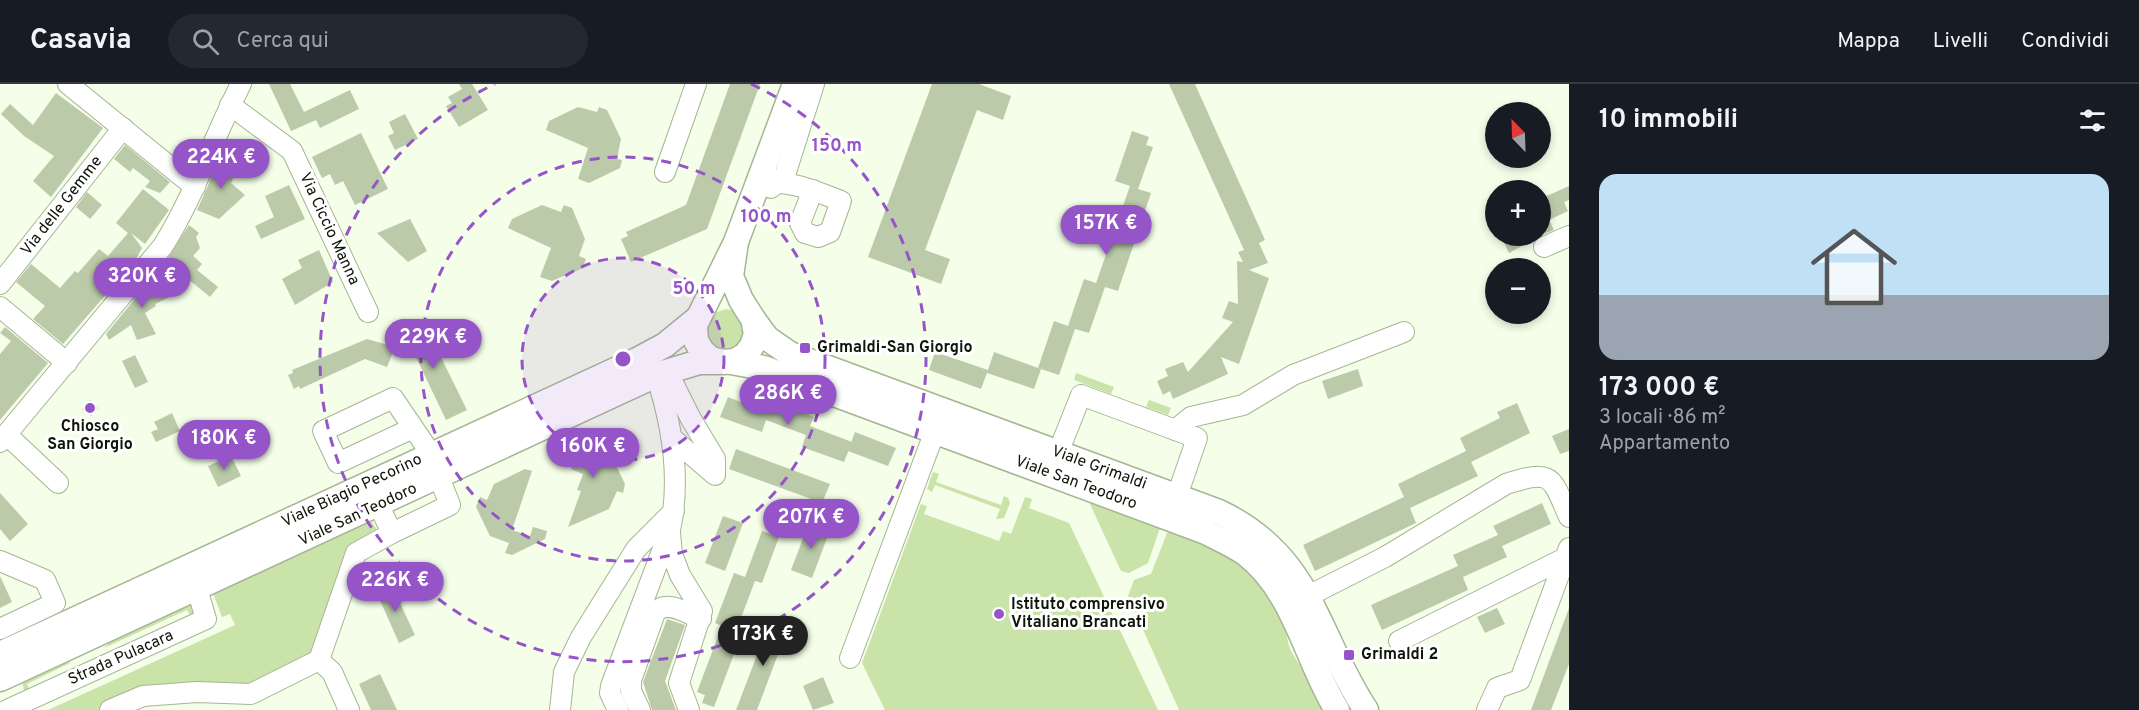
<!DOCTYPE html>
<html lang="it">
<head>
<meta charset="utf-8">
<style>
  body { margin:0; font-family:Overpass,sans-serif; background:#242831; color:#f1f3f6; height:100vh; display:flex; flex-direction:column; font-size:22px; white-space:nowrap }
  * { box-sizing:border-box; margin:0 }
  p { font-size:20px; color:#9ea1a6 }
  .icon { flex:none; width:33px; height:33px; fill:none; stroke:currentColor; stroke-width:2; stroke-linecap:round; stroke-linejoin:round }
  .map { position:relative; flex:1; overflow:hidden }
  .panel { display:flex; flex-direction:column; background:#171b24; width:570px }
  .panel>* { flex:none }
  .needle { width:39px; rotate:337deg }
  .tools { position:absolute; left:1485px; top:18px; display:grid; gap:12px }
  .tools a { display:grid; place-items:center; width:66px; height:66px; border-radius:50%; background:#171b24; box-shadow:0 3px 9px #0003; font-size:30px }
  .price { position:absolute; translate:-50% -51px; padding:0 14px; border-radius:21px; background:#9654c9; color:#fff; font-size:20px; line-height:39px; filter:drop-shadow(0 2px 3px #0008) }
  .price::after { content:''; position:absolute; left:50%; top:36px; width:18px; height:14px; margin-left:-9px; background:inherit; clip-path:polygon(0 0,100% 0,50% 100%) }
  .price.on { background:#222; color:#fff }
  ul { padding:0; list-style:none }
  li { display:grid; align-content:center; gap:12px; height:318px; padding:0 30px }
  li span { display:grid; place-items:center; height:186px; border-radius:18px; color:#555 }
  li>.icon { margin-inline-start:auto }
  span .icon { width:108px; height:108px; fill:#fffc; stroke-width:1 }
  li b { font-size:26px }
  h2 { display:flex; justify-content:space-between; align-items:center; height:72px; padding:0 30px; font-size:26px }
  header { display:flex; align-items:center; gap:36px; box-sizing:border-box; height:84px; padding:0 30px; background:#171b24; border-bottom:2px solid #363941 }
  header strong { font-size:28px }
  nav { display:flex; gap:33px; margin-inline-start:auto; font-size:21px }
  .search { width:420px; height:54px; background:#242831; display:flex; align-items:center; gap:15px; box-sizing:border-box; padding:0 21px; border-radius:33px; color:#9ea1a6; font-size:22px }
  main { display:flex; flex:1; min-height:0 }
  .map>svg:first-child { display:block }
  .green { fill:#c9e3a9 }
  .building { fill:#bbcba9 }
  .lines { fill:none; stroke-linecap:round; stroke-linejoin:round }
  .minor-casing { stroke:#a6b594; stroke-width:22 }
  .major-casing { stroke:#a6b594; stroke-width:27 }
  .minor { stroke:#fff; stroke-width:20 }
  .major { stroke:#fff; stroke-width:24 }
  .ring { fill:none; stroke:#9654c9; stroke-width:3; stroke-dasharray:10 8 }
  .poi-dot { fill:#9654c9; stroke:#fff; stroke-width:2 }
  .labels { text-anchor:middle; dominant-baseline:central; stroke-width:6; stroke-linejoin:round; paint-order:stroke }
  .street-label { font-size:16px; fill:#101509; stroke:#fff }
  .poi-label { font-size:16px; font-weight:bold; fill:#101509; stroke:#fff; text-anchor:start }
  .centre { fill:#9654c9; stroke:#fff; stroke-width:3 }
  .ring-label { font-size:18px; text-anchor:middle; font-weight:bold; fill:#9654c9; stroke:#fff; stroke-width:6; stroke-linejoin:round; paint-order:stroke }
</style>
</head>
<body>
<header>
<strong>Casavia</strong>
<div class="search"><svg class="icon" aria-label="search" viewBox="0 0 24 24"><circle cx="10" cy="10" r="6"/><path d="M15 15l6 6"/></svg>Cerca qui</div>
<nav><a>Mappa</a><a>Livelli</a><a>Condividi</a></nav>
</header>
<main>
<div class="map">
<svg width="1569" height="626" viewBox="0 0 1569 626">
  <rect width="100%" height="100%" fill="#f4fee9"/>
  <g class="green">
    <polygon points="726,225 735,227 749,248 734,268 713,264 705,249 714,229"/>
    <polygon points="1076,289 1114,303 1111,310 1074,296"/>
    <polygon points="1149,316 1171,324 1168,331 1146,323"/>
    <polygon points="933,388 939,390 936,398 1001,421 1004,412 1008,414 1010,419 1004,434 996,435 1000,425 935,401 932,408 927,405"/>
    <polygon points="1025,413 1032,415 1029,424 1069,439 1158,626 885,626 862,579 921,420 927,422 924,430 999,457 1003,447 1011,450"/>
    <polygon points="1092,416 1161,441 1148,479 1129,489 1121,487 1090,420"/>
    <polygon points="367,438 372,438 377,446 313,571 251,600 99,626 48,626 235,541 230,530 222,533 213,509"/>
    <path d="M1169,444C1192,453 1213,464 1235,474C1256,485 1279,521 1285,544C1287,549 1287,556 1289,562C1294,575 1304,585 1310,597C1315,607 1316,616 1322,626H1179L1128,512L1134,496L1151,490Z"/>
    <polygon points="188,520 194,523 196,529 192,534 187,526 104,564 118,551"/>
    <polygon points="72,578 27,600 31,610 25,611 22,597 58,580"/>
  </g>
  <g class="building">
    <polygon points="269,0 290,0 304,28 350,6 359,25 320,44 316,36 291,47"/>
    <polygon points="459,0 472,0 488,26 459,43 446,22 452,19 448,13 462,5"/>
    <polygon points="730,0 760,0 707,145 631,178 621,155 628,152 626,148 686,121"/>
    <polygon points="932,0 979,0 1011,12 1003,36 977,26 925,166 950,175 941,200 868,173"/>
    <polygon points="1169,0 1195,0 1265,156 1259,159 1268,179 1249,186 1269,194 1239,280 1221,273 1228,290 1173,315 1170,307 1163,311 1157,297 1168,292 1165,285 1183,278 1188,288 1233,238 1222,234 1229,217 1238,220 1237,177 1243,178 1238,168 1244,166"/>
    <polygon points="56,9 103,44 51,113 33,97 54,72 24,52 1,30 10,20 33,41"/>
    <polygon points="578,23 597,28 599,23 607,26 621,55 617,75 622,76 620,84 589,99 578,95 588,64 546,46 549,37"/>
    <polygon points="405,30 418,55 395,66 388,52 394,49 389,38"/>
    <polygon points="1132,47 1149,53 1146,61 1153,63 1138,105 1151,109 1118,207 1105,203 1089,249 1075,245 1059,291 1038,284 1054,237 1068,242 1084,195 1096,199 1130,102 1115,97"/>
    <polygon points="361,49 388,105 355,121 343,97 335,101 330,90 322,94 312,73"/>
    <polygon points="125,61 170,98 160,109 145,103 150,97 133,84 130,88 114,75"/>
    <polygon points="228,68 236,82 229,86 233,95 231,99 245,111 219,135 197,126 222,70"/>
    <polygon points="289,101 305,135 261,155 255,142 274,133 265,112"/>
    <polygon points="1569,102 1569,116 1564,118 1568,127 1549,136 1554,146 1540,151 1540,118 1546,130 1540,115"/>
    <polygon points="143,105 169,126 145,160 131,149 142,164 135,177 63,260 33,235 45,222 16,198 31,180 60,204 75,187 78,189 99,165 108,172 128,149 116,139"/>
    <polygon points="87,108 102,121 90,135 76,123"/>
    <polygon points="542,121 561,128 564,121 572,124 585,155 579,172 586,175 583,184 552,197 540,193 551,164 508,144 512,135"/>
    <polygon points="410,135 427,167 408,178 377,149"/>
    <polygon points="189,141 199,149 196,153 200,164 193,172 202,180 197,186 218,203 210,213 166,177"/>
    <polygon points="1501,152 1540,152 1509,169"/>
    <polygon points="319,166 333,198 295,221 282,195 302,184 298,176"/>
    <polygon points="158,187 174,211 155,220 156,222 145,229 156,250 137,256 131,241 109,256 106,250"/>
    <polygon points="403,241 427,251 433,257 467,326 446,336 414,269 395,263"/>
    <polygon points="5,243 48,279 0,336 0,270 11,257 0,249"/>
    <polygon points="367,255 395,263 387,283 365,275 300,305 299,302 294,305 288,291 293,289 292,286"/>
    <polygon points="935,268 988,286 994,268 1041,285 1034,305 987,289 981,305 929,286"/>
    <polygon points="135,271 148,298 135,304 122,277"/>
    <polygon points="1358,285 1363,302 1328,315 1322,297"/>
    <polygon points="728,313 769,329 773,318 814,333 810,342 852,358 844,378 802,363 806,351 766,336 762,348 720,333"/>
    <polygon points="90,316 98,324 91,332 82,325"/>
    <polygon points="1517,319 1530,349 1471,378 1478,392 1410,424 1416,439 1315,487 1303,461 1404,413 1398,400 1466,367 1460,354 1500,334 1497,328"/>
    <polygon points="172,329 180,347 156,358 151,348 158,345 154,338"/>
    <polygon points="1569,345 1569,367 1560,370 1552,352"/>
    <polygon points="855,348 896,364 888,382 848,367"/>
    <polygon points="590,354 598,358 594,366 611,371 625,400 623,409 617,407 609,425 568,443 581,407 577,406 583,390 571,385 572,382 557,376 559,369"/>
    <polygon points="736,365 830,400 822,419 729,385"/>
    <polygon points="231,372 241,392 218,403 208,382"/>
    <polygon points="525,385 532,387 512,446 530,452 533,443 547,447 545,455 512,471 505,469 509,459 490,452 476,423 480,413 487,416 494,400"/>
    <polygon points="0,409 28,440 10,457 0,445"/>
    <polygon points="1542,419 1551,440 1502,462 1507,473 1463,493 1468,506 1382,546 1371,521 1458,482 1453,471 1498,451 1493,442"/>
    <polygon points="723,432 743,439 725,487 705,479"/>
    <polygon points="809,439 830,446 812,494 791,486"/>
    <polygon points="762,447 779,453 762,499 755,497 736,547 742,549 714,623 702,619 705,611 697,608 722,542 715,539 734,489 745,493"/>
    <polygon points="0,492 12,518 0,524"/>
    <polygon points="390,498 415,551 399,559 375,505"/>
    <polygon points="1497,524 1505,540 1485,549 1477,533"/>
    <polygon points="1569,524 1569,580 1551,626 1531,626"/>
    <polygon points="667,535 685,541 665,597 676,626 652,626 643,598"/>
    <polygon points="770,537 788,544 757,626 736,626"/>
    <polygon points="380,590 397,626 371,626 359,600"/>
    <polygon points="823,593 834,619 813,626 803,602"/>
  </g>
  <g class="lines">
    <g class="minor-casing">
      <g id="minor">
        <polyline points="68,0 195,103"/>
        <polyline points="230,21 292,67 368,228"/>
        <polyline points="665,88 696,0"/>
        <path d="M779,99C800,100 820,109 841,117L830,148L818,153L805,149L800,139L813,106"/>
        <polyline points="771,104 785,91 814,0"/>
        <polyline points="1544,163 1569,152"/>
        <polyline points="0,200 123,44"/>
        <polyline points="0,223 67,279"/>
        <polyline points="667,287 691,335 715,375 715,391 672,354"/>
        <polyline points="413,344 338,379 323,347 393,314 431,370"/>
        <polyline points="1175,346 1191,333 1243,321 1293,291 1404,248"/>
        <polyline points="7,351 58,399"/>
        <path d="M0,358L163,162C195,111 213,54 241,0"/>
        <polyline points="1058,369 1081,311 1197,354 1177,412"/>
        <polyline points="392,449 450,421 439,393"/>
        <polyline points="670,449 672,470 680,491 702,527 679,599 689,626"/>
        <polyline points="0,477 45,496 55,519 0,545"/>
        <path d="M1308,512L1385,473L1506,400C1553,385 1551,392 1569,433"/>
        <polyline points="1399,557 1565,474"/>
        <polyline points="850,574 935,347"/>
        <polyline points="319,576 332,588 349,626"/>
        <polyline points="7,626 206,535 197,505"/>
        <polyline points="110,626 143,612 197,608 251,610 319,576 356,469 392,449 379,422"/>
        <polyline points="560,626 564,588 581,553 636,465 674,427"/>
        <path d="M618,626L610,609L611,602L670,446C681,395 672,340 656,291"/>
        <path d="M640,626L631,607V596L655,529C665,514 688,530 701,535"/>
        <polyline points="1487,626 1497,604 1520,596 1569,464"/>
      </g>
    </g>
    <g class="major-casing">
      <g id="major">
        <polyline points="736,158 731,192 741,216 753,235 756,250 752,262 745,271 735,277 723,278 711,275 702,267 696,257 695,241 736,158 795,0"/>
        <path d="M753,235L767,254L790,270L1219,428C1313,473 1315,549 1366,626"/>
        <path d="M731,278L764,284L1206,448C1219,455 1234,461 1246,470C1295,508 1306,576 1337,626"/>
        <polyline points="0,570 637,276 665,261 698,234"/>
        <polyline points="0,595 656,291 699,278 718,278"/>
      </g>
    </g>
    <use href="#minor" class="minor"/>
    <use href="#major" class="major"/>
  </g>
  <circle cx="623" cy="275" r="101" fill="#9654c9" fill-opacity=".12"/>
  <g class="ring">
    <circle cx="623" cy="275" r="101"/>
    <circle cx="623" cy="275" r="202"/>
    <path d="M751 0A303 303 0 1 1 495 0"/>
  </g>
  <g class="poi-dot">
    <rect x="799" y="258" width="12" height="12" rx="3"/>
    <circle cx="90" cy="324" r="6"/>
    <circle cx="999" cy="530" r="6"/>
    <rect x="1343" y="565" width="12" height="12" rx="3"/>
  </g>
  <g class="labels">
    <g class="street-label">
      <text transform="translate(62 122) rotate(-52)">Via delle Gemme</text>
      <text transform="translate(329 145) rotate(65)">Via Ciccio Manna</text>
      <text transform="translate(1099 384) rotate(20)">Viale Grimaldi</text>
      <text transform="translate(1076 399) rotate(20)">Viale San Teodoro</text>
      <text transform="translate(352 407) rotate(-25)">Viale Biagio Pecorino</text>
      <text transform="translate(358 431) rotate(-25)">Viale San Teodoro</text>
      <text transform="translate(121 574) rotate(-24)">Strada Pulacara</text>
    </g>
    <g class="poi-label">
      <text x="817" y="264">Grimaldi-San Giorgio</text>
      <text x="90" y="343" text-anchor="middle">Chiosco<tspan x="90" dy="18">San Giorgio</tspan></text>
      <text x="1011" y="521">Istituto comprensivo<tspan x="1011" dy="18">Vitaliano Brancati</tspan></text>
      <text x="1361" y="571">Grimaldi 2</text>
    </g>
  </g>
  <circle cx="623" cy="275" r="9" class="centre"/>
  <g class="ring-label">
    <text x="837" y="67">150 m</text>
    <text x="766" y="138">100 m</text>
    <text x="694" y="210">50 m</text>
  </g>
</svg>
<div class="tools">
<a><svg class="needle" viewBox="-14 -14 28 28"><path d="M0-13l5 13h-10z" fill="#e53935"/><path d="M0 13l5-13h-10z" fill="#9ea1a6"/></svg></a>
<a>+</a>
<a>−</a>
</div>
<b class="price" style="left:221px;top:106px">224K €</b>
<b class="price" style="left:1106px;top:172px">157K €</b>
<b class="price" style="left:142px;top:225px">320K €</b>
<b class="price" style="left:433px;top:286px">229K €</b>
<b class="price" style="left:788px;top:342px">286K €</b>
<b class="price" style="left:224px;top:387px">180K €</b>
<b class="price" style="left:593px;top:395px">160K €</b>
<b class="price" style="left:811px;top:466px">207K €</b>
<b class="price" style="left:395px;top:529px">226K €</b>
<b class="price on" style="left:763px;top:583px">173K €</b>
</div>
<section class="panel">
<h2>10 immobili<svg class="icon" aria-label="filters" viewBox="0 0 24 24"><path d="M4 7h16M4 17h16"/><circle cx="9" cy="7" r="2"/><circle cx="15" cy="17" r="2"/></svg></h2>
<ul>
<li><span style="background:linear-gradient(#bfe0f5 65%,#9aa5b1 0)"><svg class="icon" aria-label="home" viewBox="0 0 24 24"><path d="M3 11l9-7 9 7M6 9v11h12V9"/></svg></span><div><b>173 000 €</b><p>3 locali · 86 m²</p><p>Appartamento</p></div></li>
</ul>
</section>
</main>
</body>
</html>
